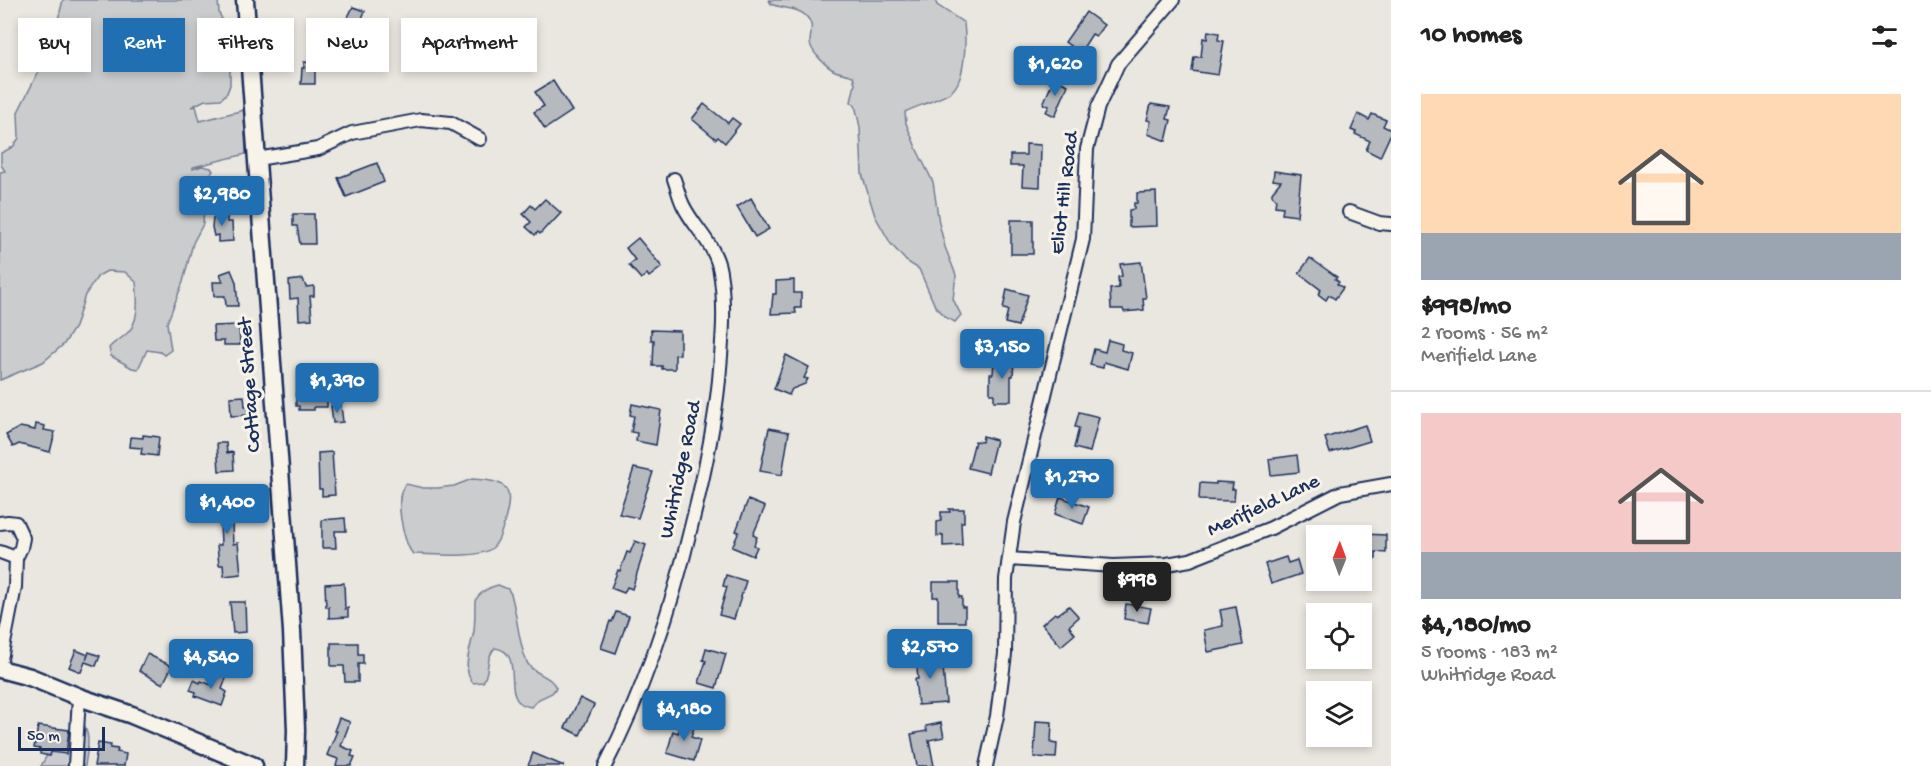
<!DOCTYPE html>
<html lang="en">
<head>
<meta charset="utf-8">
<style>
  body { margin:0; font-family:"Gochi Hand",sans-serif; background:#f2f2f2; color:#222; height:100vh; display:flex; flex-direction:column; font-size:22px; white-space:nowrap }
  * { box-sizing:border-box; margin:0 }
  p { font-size:20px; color:#767676 }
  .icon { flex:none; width:33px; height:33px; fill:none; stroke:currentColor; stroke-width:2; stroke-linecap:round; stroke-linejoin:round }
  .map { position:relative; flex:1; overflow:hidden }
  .drawer { display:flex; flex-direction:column; background:#fff; width:540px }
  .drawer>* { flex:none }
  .top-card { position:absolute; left:18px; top:18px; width:570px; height:54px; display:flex; gap:12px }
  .needle { width:39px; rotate:1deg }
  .controls { position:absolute; left:1306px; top:525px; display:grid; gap:12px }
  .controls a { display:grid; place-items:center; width:66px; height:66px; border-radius:0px; background:#fff; box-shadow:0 3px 9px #0003; font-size:30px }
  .scale { position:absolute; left:18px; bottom:15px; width:87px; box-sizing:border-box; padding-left:6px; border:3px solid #1b2f5e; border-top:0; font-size:16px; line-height:21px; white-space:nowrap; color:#1b2f5e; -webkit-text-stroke:4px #f7f3e8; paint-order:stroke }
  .price { position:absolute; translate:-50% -51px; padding:0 14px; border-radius:6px; background:#1f6fb2; color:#fff; font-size:20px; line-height:39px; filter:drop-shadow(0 2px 3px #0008) }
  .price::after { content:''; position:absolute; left:50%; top:36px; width:18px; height:14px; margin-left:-9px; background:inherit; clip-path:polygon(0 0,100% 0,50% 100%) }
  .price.active { background:#222; color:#fff }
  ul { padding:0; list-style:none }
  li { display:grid; align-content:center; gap:12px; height:318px; padding:0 30px }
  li+li { border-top:2px solid #e0e0e0 }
  li span { display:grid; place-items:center; height:186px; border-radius:0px; color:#555 }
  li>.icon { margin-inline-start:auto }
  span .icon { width:108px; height:108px; fill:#fffc; stroke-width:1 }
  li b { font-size:26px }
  h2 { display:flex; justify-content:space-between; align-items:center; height:72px; padding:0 30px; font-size:26px }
  .tag { padding:0 21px; border-radius:0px; background:#fff; box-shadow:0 3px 9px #0003; font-size:21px; line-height:54px }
  .tag.active { background:#1f6fb2; color:#fff }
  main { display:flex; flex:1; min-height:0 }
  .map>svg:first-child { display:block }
  .green { fill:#cbcccd; stroke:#737e96; stroke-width:1.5 }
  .building { fill:#b6babf; stroke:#1b2f5e; stroke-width:1.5 }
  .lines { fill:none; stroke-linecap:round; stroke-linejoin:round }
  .street-casing { stroke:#1b2f5e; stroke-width:16 }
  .secondary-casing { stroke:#1b2f5e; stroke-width:21 }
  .street { stroke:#f7f3e8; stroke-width:12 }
  .secondary { stroke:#f7f3e8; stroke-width:16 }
  .labels { text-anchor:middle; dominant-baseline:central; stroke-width:6; stroke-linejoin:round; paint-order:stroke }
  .street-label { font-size:21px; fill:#1b2f5e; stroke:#f7f3e8 }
</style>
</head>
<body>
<main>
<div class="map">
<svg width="1391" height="766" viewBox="0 0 1391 766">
  <rect width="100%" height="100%" fill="#eae7e0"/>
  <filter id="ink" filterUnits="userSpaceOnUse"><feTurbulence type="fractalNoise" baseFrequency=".0167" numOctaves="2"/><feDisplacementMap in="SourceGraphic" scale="12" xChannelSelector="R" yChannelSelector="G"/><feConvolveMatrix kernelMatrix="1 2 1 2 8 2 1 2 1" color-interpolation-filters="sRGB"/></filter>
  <g filter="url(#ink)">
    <g class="green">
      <path d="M63,0H218L219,13L224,23L226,51L230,70V85L227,93L221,99L205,100L191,107L196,106L200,121L244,110L246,154L193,167V169L202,166L211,168L213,171L207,179L205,188L203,224L193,243L183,282L167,323L171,350L164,355L160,352L147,350L138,369L132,368L111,356L109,348C114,342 118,341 124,336C140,325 138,300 136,282L125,272L107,271L98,276L85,295L75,327L64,344L43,362L0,380V172L5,171L1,165V153L13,147L19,138L18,112L51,47Z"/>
      <path d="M769,0H935L937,5L964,23C966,40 966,78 952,91C945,98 916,106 905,112L906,123L917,150L933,182L939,223L945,247L956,275L953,299L961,315L955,322L947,318L935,306L919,269L906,261L891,244L875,216L862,174L860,127L855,105L851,102L855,84L853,76C847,74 841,73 835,71C827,67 811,52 810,43C810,32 815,25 806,16C797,7 782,9 771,4Z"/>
      <path d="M472,479C507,481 514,486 505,520C502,530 499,543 491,549C477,559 431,554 413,554C403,544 393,493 406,484L423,488H438L454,486Z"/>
      <path d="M498,585L508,589L511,594C517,613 519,649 528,664C535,675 552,676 556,688L552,693L539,699L531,707C526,706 521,705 518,701C506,688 522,651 495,648C485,658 490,672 483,682L473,683C461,669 471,647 474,631C475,621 475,611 475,601C479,593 489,587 498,585Z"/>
      <path d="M82,721C92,737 87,749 85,766H41L50,750L69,736Z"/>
    </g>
    <g class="building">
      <polygon points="353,7 365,11 355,36 341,31"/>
      <polygon points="1086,12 1104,25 1096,36 1092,34 1080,53 1065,42"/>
      <polygon points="1208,31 1219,33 1218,40 1224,41 1218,75 1192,71 1194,57 1201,57 1203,38 1207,39"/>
      <polygon points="304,62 315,63 315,84 301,84 302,68 304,68"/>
      <polygon points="1054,79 1068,85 1055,116 1046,112 1049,106 1043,104"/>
      <polygon points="553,81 572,111 545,129 534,112 544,106 535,92"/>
      <polygon points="704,104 728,123 732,118 740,124 725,143 718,137 716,139 692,119"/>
      <polygon points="1151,104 1170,107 1167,119 1171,120 1166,141 1148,134 1151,121 1147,120"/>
      <polygon points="1358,114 1369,120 1372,114 1386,120 1383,126 1391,130 1391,133 1380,157 1366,150 1370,141 1355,134 1356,132 1351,130"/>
      <polygon points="1026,144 1041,145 1040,187 1022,186 1023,166 1010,166 1010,155 1026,155"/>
      <polygon points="377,163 384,182 346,197 338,178"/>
      <polygon points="1274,171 1301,175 1297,216 1282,214 1283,207 1275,206 1276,199 1272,195 1272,192 1281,181 1273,180"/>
      <polygon points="1156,192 1157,226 1129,227 1129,210 1134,209 1134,203 1137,203 1137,193"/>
      <polygon points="751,198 769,229 755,237 737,207"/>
      <polygon points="545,199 561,213 549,226 548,225 540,234 538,232 535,235 526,227 531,222 523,214 531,205 535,209"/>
      <polygon points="215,211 227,211 227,222 232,222 233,241 218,242 218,235 214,236 212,227 213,218 215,218"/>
      <polygon points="293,214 314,214 315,244 300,244 297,226 293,226"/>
      <rect x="1011" y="220" width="22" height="34"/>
      <polygon points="638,238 662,267 649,277 647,274 641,279 629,265 635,260 626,248"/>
      <polygon points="1310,258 1337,277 1335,279 1339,282 1337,284 1343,288 1335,299 1329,295 1326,300 1318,294 1321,290 1299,273"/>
      <polygon points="1141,262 1146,298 1143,298 1144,310 1124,312 1123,309 1111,309 1110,289 1119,288 1118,277 1122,276 1120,264"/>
      <polygon points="231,270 236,282 238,306 226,306 225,296 214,296 213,282 223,282 220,274"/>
      <polygon points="303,279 306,287 314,286 314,296 310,296 312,319 299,320 298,298 290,299 289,281"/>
      <polygon points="794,280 794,293 801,293 801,308 795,308 796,313 771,314 773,294 776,294 776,281"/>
      <polygon points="1007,289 1028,295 1018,326 1005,323 1008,310 1003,309"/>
      <polygon points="239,325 240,345 224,345 224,341 214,341 213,326"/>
      <polygon points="651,330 680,331 680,354 675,355 675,369 662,369 662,366 653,366 654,340 651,340"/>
      <polygon points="1108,340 1122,344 1121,350 1132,353 1128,369 1104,362 1103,368 1090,365 1094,349 1105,352"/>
      <polygon points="786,355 809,367 804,378 808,379 805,384 792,389 789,395 774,389"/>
      <polygon points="994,360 1014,360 1013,376 1011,376 1011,401 994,401 994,394 990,394 990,374 993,374"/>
      <polygon points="296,393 313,393 316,396 327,396 327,407 314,407 314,410 299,410 299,406 296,406"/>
      <polygon points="244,396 245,406 248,406 249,415 231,416 230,397"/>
      <polygon points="632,404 661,410 656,445 636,441 637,433 631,432 634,416 630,415"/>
      <polygon points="341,405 343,422 333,423 331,406"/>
      <polygon points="1079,412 1099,417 1090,452 1074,448 1079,428 1075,427"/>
      <polygon points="36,424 45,426 44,430 55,432 50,452 19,444 13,447 6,435 20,427 35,430"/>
      <polygon points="1365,425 1370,441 1330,453 1325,438"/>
      <polygon points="769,428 789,432 782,475 760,471"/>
      <polygon points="143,435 159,437 157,456 141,454 142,448 130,447 131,437 143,438"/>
      <polygon points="983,436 996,440 988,473 968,468 975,441 982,442"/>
      <polygon points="217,443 226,443 227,453 233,452 234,470 219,471"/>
      <polygon points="332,452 335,495 322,496 322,489 319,489 318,453"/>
      <polygon points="1297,455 1299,472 1271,475 1269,459"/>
      <polygon points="634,468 653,472 638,518 619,514"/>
      <polygon points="1216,482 1233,483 1232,489 1235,489 1234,501 1199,500 1200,483 1216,484"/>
      <polygon points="235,494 236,505 231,506 233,544 238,543 241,574 224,576 223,565 219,565 217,545 221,545 220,521 218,521 218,515 210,516 210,504 217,504 217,495"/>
      <polygon points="1060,497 1089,507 1083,524 1055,514"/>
      <polygon points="748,500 765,507 753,535 757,537 754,545 757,547 753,556 732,547 739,532 736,531"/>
      <polygon points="949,509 964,509 964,522 961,522 962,545 943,546 943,535 937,536 937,522 941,521 941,512 950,512"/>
      <polygon points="345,518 346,531 335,531 336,548 322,548 322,520"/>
      <polygon points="1362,534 1386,535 1386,553 1376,552 1376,559 1362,559"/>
      <polygon points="635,541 646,545 632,589 627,587 624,593 611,588 618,570 620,571 627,552 630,553"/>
      <polygon points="1286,557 1288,563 1297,560 1301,574 1271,584 1265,564"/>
      <polygon points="726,575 746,581 734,619 719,615 727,587 723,586"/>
      <polygon points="933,582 959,582 959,597 962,597 962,607 965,607 965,622 938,622 938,597 933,597"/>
      <polygon points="344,583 345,609 348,608 348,617 329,618 329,607 326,607 325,584"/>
      <polygon points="230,602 245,602 246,632 233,633"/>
      <polygon points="1126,604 1151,608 1148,623 1124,619"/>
      <polygon points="1069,606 1079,617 1069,626 1075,634 1061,646 1042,624 1055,613 1057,615"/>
      <polygon points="1236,607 1243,645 1208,652 1204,630 1223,626 1220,610"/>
      <polygon points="616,612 629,616 616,653 601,648 610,621 612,622"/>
      <polygon points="331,643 358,643 358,654 363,654 363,664 358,664 358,682 345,682 344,666 331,666"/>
      <polygon points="706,648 726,654 716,688 699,683 706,661 703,660"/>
      <polygon points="76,650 88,655 86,660 89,652 100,656 96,666 85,662 81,672 69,667"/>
      <polygon points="147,654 172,666 163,684 139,671"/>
      <polygon points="942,654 946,703 918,705 915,679 918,679 916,656"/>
      <polygon points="217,672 227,676 222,689 227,692 222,706 195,696 196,692 190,690 194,680 200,683 201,681 212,685"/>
      <polygon points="580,698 594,705 580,735 565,728"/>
      <polygon points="339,718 350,722 341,746 353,751 351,756 355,757 351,766 336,766 338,759 327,755 337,731 334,731"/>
      <polygon points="682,721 695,724 691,737 700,740 694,761 667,753 673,731 678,733"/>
      <polygon points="1036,721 1052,722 1051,743 1057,744 1056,758 1034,757"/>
      <polygon points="941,723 944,737 929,740 934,766 917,766 911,734 927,731 926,726"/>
      <polygon points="38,726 69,730 66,754 51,752 50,756 40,754 40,749 34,748"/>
      <polygon points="98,743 111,745 110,748 118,749 117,752 126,754 124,766 94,766"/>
      <polygon points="533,753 564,766 528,766"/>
    </g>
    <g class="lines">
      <g class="street-casing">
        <g id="street">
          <polyline points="257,159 318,149 352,133 421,120 451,123 480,139"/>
          <polyline points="1349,212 1379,223 1391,224"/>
          <polyline points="0,523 8,522 16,523 23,538 21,548 16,558 15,587 0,664"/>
          <polyline points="0,552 16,558"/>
          <polyline points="1009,559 1113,566 1167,564 1190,560 1271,528 1340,493 1391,484"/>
          <polyline points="75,766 79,697"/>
          <path d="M605,766C645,689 672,607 692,523C704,476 714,429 719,380C722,344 726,308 720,272C716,245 694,228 683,205C679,197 677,187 674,179"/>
          <polyline points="986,766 997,716 1005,654 1006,579 1014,522 1083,239 1087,149 1098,107 1118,64 1173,0"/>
        </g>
      </g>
      <g class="secondary-casing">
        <g id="secondary">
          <polyline points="245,0 292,631 296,730 295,766"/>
          <polyline points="0,669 30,677 79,697 132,715 254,766"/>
        </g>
      </g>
      <use href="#street" class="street"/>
      <use href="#secondary" class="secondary"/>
    </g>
  </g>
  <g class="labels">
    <g class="street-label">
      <text transform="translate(1066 193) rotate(-83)">Eliot Hill Road</text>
      <text transform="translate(251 385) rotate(-94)">Cottage Street</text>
      <text transform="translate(682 470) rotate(-78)">Whitridge Road</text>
      <text transform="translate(1264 507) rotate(-25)">Merifield Lane</text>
    </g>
  </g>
</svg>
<div class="controls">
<a><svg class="needle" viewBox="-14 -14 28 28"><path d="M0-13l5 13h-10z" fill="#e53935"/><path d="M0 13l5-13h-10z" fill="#767676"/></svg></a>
<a><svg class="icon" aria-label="locate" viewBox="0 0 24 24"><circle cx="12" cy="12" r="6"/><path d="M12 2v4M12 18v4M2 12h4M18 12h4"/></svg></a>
<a><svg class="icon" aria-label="layers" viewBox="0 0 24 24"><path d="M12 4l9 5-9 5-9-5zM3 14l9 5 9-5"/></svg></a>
</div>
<div class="scale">50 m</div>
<b class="price" style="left:1055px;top:97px">$1,620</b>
<b class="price" style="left:222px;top:227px">$2,980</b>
<b class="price" style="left:1002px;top:380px">$3,150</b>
<b class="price" style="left:337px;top:414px">$1,390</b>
<b class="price" style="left:1072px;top:510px">$1,270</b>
<b class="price" style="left:227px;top:535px">$1,400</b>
<b class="price active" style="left:1137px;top:613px">$998</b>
<b class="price" style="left:930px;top:680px">$2,570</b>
<b class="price" style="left:211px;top:690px">$4,540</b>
<b class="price" style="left:684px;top:742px">$4,180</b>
<div class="top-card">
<a class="tag">Buy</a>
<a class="tag active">Rent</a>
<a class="tag">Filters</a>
<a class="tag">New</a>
<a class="tag">Apartment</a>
</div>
</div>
<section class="drawer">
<h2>10 homes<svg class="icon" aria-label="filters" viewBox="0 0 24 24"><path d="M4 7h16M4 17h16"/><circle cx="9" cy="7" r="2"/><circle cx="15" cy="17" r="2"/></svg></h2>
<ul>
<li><span style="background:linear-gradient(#ffd9b3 75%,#9aa5b1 0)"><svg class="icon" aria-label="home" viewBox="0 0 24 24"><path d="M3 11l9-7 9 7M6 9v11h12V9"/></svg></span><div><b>$998/mo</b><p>2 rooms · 56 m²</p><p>Merifield Lane</p></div></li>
<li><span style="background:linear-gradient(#f6c9c9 75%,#9aa5b1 0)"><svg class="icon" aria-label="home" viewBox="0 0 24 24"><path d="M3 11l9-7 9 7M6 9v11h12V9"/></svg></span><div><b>$4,180/mo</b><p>5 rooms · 183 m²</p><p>Whitridge Road</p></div></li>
</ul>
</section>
</main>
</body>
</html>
